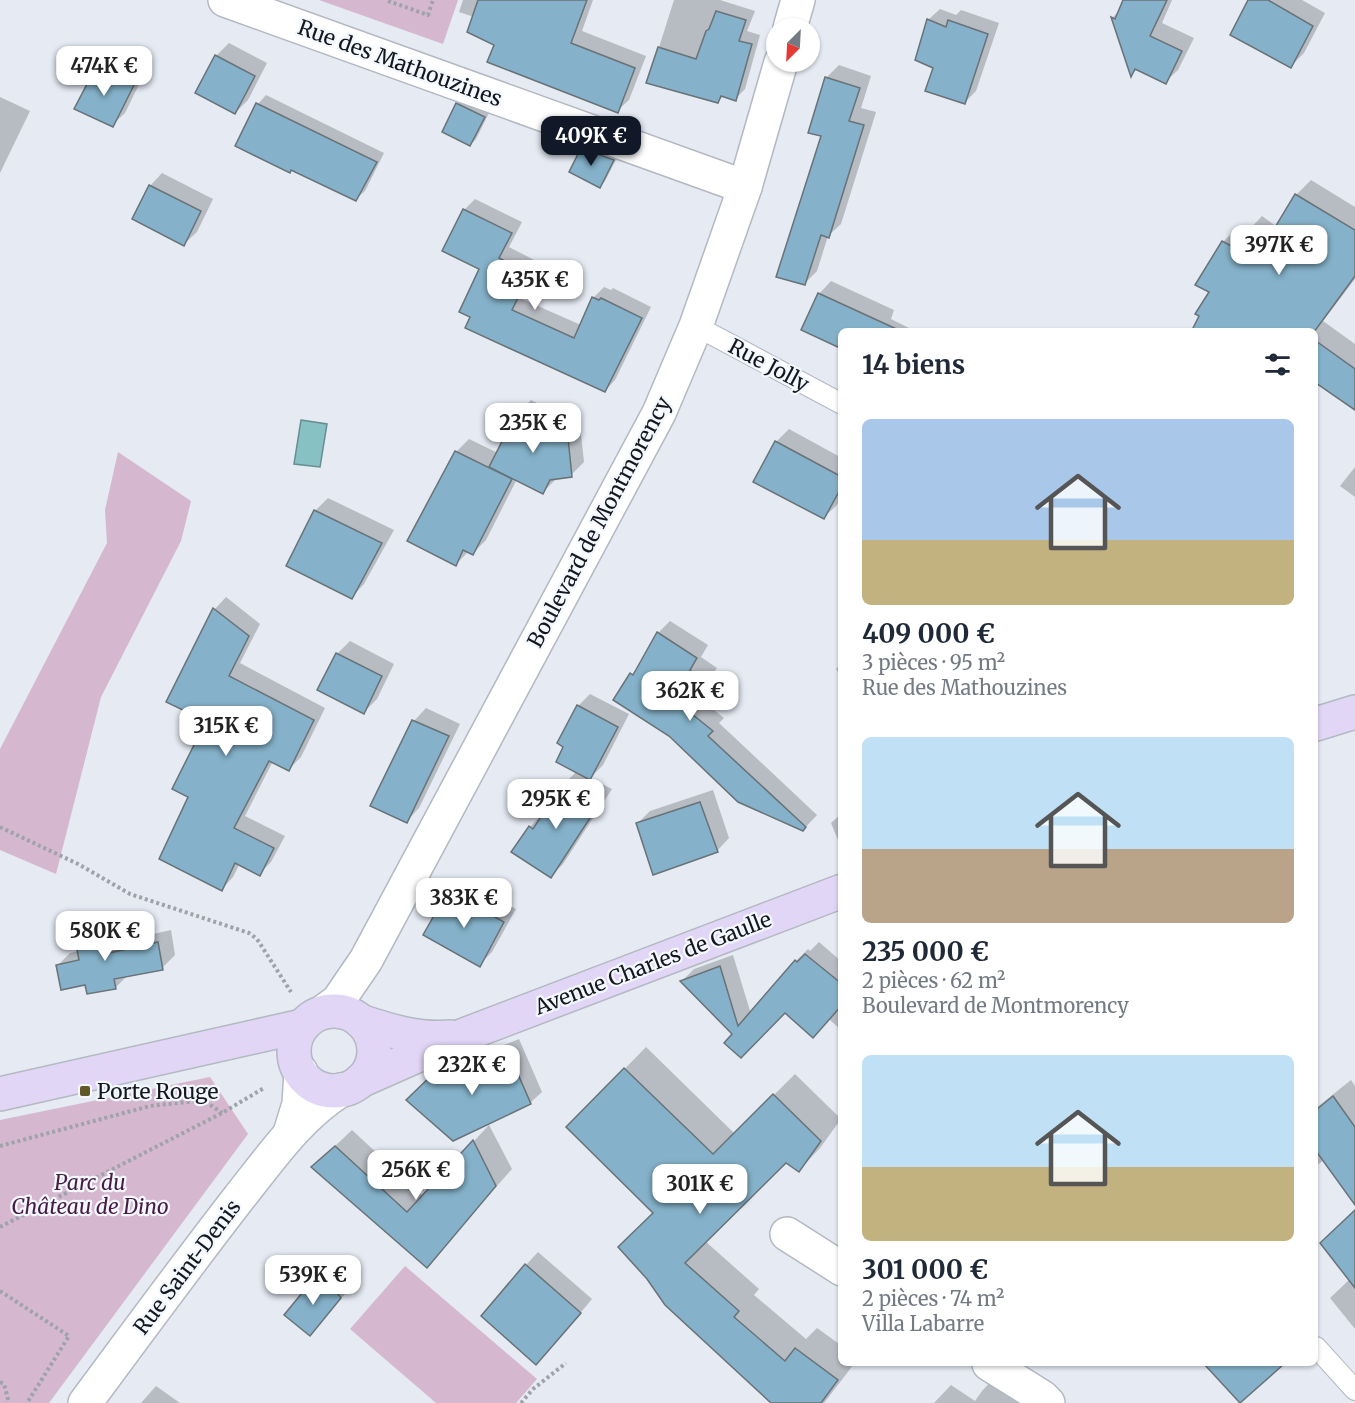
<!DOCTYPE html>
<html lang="fr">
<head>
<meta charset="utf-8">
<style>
  body { margin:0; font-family:Merriweather,serif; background:#f6f6f7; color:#1f2937; height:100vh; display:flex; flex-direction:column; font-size:22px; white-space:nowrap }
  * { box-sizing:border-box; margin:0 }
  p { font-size:20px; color:#747a83 }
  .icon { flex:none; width:33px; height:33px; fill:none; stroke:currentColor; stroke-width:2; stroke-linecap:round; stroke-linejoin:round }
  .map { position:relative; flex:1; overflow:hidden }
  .details { position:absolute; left:838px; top:328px; width:480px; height:1038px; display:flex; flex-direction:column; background:#fff; border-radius:9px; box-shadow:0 2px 4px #0004 }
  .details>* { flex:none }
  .needle { width:39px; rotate:204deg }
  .fabs { position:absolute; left:766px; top:18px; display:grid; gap:12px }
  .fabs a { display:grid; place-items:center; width:54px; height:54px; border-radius:50%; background:#fff; box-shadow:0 2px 4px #0004; font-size:30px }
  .price { position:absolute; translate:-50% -51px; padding:0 14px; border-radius:12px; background:#fff; color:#222; font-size:20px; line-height:39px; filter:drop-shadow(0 2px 3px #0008) }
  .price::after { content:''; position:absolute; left:50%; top:36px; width:18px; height:14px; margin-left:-9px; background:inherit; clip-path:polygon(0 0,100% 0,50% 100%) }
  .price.selected { background:#111827; color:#fff }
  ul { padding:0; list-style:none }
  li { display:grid; align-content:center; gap:12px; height:318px; padding:0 24px }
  li span { display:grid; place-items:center; height:186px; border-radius:9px; color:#555 }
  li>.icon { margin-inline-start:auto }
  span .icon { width:108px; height:108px; fill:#fffc; stroke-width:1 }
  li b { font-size:26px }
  h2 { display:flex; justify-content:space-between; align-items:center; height:72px; padding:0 24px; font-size:26px }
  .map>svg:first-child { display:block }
  .green { fill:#d5b8d0 }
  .water { fill:#88c1c3; stroke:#668e90; stroke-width:1.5 }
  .shadow { fill:#0003 }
  .building { fill:#85b2ca; stroke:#687277; stroke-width:1.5 }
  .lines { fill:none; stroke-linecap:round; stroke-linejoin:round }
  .service-casing { stroke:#b4b8c2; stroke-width:22 }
  .minor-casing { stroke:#b4b8c2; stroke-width:36 }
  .tertiary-casing { stroke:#b4b8c2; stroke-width:36 }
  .secondary-casing { stroke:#b4b8c2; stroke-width:36 }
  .path { stroke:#9ea2a9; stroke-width:4; stroke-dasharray:3 3; stroke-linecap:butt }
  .service { stroke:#fff; stroke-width:20 }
  .minor { stroke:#fff; stroke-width:33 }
  .tertiary { stroke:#fff; stroke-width:33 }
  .secondary { stroke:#e2d6f6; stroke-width:33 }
  .poi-dot { fill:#605925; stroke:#f3f7ff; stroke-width:2 }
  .labels { text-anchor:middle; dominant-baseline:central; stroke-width:4.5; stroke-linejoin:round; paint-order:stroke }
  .street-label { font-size:21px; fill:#15171a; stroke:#f3f7ff }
  .poi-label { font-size:21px; fill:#15171a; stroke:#f3f7ff; text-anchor:start }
  .park-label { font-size:21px; font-style:italic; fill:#471b43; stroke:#f3f7ff }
</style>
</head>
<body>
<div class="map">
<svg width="1355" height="1403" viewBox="0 0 1355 1403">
  <rect width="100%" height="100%" fill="#e5eaf3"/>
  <g class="green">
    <polygon points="319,0 458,0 443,44"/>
    <polygon points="118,452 191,501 181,541 101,697 56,874 0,850 0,749 107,543 105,510"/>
    <polygon points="210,1077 248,1134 49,1403 0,1403 0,1120"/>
    <polygon points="405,1266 537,1379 516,1403 436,1403 350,1329"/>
  </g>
  <polygon class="water" points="301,420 327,424 320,467 294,464"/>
  <g class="shadow">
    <polygon points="463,0 593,0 582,31 646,56 629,100 617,111 496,44 474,17 459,12"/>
    <polygon points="674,0 720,0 755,11 747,31 760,35 745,89 735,99 724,95 718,102 648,82"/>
    <polygon points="1125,0 1172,0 1162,23 1194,38 1178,70 1165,82 1137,69 1132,74 1113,17 1121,9"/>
    <polygon points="1250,0 1302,0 1325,13 1304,53 1291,66"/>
    <polygon points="940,9 956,15 961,10 999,23 976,91 964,103 935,67 928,20"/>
    <polygon points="229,43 267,63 248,100 235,113 216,56"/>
    <polygon points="110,55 145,72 125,113 112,125 97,68"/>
    <polygon points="839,65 871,76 861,108 876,112 841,224 828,236 817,271 805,283 823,135 826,78"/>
    <polygon points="266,95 384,153 365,191 356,199 237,145 258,104"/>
    <polygon points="0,97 30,111 0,173"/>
    <polygon points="464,98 490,111 476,139 470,145 458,104"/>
    <polygon points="588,143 619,154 605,181 600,187 582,149"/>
    <polygon points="162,173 213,199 197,232 184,244 150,186"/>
    <polygon points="1311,180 1355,207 1355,279 1323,321 1355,344 1355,401 1351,405 1316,381 1316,332 1192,332 1211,292 1223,242 1238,227 1247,232 1262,216 1277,227 1296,195"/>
    <polygon points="475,199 522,222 509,247 540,263 522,299 581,325 593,298 604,287 611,290 613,288 651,307 615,380 605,391 472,317 481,268 464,210"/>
    <polygon points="831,281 894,310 891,319 917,332 842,332 819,294"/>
    <polygon points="531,400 580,425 584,462 571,475 556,479 543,492 517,479 486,540 473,553 469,551 456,564 409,540 457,451 469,439 498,453 518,413"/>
    <polygon points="789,429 842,458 842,496 837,505 824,517 776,442"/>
    <polygon points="1355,467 1355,497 1340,486"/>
    <polygon points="328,498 394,530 364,584 352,597 315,511"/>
    <polygon points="226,597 260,624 240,663 325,708 301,757 289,769 273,761 245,816 285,836 271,862 259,874 240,863 233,877 222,889 190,796 208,720 168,701 215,609"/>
    <polygon points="670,621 708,645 701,657 717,668 698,697 724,718 719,723 817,815 803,830 632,674 639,667 658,633"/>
    <polygon points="350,641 394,664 377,699 364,712 337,654"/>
    <polygon points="842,663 842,678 836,669"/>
    <polygon points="590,694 629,714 603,765 590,778 612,789 563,864 551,876 530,827 542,814 544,815 564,784 577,771 565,747 578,706"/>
    <polygon points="426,708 460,724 419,808 407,821 414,721"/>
    <polygon points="713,790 729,838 717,851 638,823 650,811"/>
    <polygon points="842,813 842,850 831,823"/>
    <polygon points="462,879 516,909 492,952 479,965 449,892"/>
    <polygon points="112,912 115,925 118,924 122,941 171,930 175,955 162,968 128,975 115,988 86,984 58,965 70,953 79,951 74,929 87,917"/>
    <polygon points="819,942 842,962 842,1031 829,1019 785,1011 734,1034 682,981 694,969 733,955 751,1014 796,961 808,949 810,951"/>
    <polygon points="519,1039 542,1092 530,1103 408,1100 446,1063 450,1067"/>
    <polygon points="646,1047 735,1134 795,1074 841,1119 820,1148 799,1170 786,1161 705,1241 759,1289 754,1295 806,1339 817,1328 842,1346 842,1364 854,1364 824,1403 773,1403 666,1304 655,1212 568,1127"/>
    <polygon points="1351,1080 1355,1086 1355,1202 1324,1160 1316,1166 1316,1108"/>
    <polygon points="489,1125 512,1169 426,1266 313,1167 352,1130 423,1196"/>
    <polygon points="1355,1211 1355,1329 1330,1298 1350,1279"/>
    <polygon points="538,1252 592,1299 549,1350 526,1265"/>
    <polygon points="330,1264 344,1273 353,1285 310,1334 286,1315"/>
    <polygon points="1210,1364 1281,1364 1272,1372 1218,1373"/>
    <polygon points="994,1378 1032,1403 934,1403 951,1385 975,1401 982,1391"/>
    <polygon points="156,1386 180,1403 141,1403"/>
  </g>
  <g class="building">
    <polygon points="478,0 587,0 571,43 635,68 618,113 487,62 494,45 467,32"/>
    <polygon points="1123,0 1167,0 1150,36 1182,51 1166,84 1135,69 1131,77 1111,17 1115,19"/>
    <polygon points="1248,0 1268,0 1313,26 1291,68 1230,35"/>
    <polygon points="716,11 746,20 739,41 752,44 736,101 721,96 718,103 646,83 658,47 696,59 706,31 709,29"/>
    <polygon points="927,19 946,27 948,20 988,34 965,104 925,91 933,68 915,60"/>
    <polygon points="215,55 255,76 235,114 195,93"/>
    <polygon points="96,67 134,85 113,127 74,109"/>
    <polygon points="825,77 860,88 849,121 864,125 829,238 821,235 805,285 776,277 821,136 808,133"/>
    <polygon points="256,103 377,162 356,201 291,170 290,173 235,146"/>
    <polygon points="456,103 485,117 470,146 442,132"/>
    <polygon points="581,148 614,160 600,188 569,172"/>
    <polygon points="149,185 201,211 184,246 132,219"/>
    <polygon points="1295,194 1355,230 1355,276 1314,332 1191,332 1199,316 1195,314 1209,292 1195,285 1222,241 1235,248 1246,230 1265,244"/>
    <polygon points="463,209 512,233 499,258 530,274 512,310 574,338 592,297 599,300 601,298 642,318 605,392 465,328 470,317 459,312 479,269 442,251"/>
    <polygon points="818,293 903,332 842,332 842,349 801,330"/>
    <polygon points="1316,341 1355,369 1355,410 1316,383"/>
    <polygon points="517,412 568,438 572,477 550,480 543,494 489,467"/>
    <polygon points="775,441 842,477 842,486 824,519 753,482"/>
    <polygon points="455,451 512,479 473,555 463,550 456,566 407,541"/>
    <polygon points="314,510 382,543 352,599 286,566"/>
    <polygon points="213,608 249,636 229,676 314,720 289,771 269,761 234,828 274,848 260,876 235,863 222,891 159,859 188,797 172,789 206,721 166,702"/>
    <polygon points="657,632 697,658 690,670 706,681 687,710 713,731 708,736 806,827 803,831 738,802 669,736 613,700 630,673 633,675"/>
    <polygon points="336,653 382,676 364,714 317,690"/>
    <polygon points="577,705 618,727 590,780 556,762 563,747 557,743"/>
    <polygon points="412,720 449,736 407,823 370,806"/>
    <polygon points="563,783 601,801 551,878 511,852 529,826 533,829"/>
    <polygon points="700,802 718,852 653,875 636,823"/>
    <polygon points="448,891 504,922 480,967 423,935"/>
    <polygon points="99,924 102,937 106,936 109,953 158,942 163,970 114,979 116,989 87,994 85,985 61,990 56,965 79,960 73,929"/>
    <polygon points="805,954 842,984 842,1005 813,1038 785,1013 741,1058 724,1043 732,1034 680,981 720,966 738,1026 795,960 797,962"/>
    <polygon points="507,1049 531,1104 453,1141 406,1100 434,1073 438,1077"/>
    <polygon points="624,1068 713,1154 773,1094 821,1141 799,1172 786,1163 685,1263 739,1311 734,1317 785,1361 795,1348 838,1380 821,1403 771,1403 665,1305 647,1279 618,1247 653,1213 566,1127"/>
    <polygon points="1333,1096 1355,1127 1355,1205 1316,1151 1316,1110"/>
    <polygon points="473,1140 496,1186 427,1268 311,1167 335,1146 407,1212"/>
    <polygon points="1355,1210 1355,1288 1320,1243"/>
    <polygon points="525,1264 581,1313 536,1365 481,1316"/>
    <polygon points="316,1276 332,1286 341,1298 310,1336 284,1315"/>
    <polygon points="1204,1364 1284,1364 1240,1403"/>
  </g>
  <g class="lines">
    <g class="service-casing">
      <g id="service">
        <polyline points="696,326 842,404"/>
        <polyline points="1316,1347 1355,1390"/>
      </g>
    </g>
    <g class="minor-casing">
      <g id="minor">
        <polyline points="225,0 745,187"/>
        <polyline points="290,1133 299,1104 301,1072"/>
        <polyline points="787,1234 842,1269"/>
        <polyline points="989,1364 1042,1397 1048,1403"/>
        <path d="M85,1403C136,1334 186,1266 238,1199C270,1159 298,1117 341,1090"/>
      </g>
    </g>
    <g class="tertiary-casing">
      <g id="tertiary">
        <polyline points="790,28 798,0"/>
        <polyline points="323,1012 338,1001 366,960 659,413 696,326 745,187 781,62"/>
      </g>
    </g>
    <g class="secondary-casing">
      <g id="secondary">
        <polyline points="1316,724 1355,712"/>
        <circle cx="334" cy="1051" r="40"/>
        <path d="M360,1021C390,1031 419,1040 451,1037"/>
        <polyline points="360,1081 464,1035 842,891"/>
        <polyline points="0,1094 302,1026"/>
      </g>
    </g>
    <g class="path">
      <polyline points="388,1 428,15 433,0"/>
      <polyline points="0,827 78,864 130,894 249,933 257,939 291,992"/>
      <polyline points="0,1146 150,1106 196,1101 212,1106 222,1113"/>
      <polyline points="0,1227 222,1113 264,1088"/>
      <polyline points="0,1291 69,1336 27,1403"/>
      <polyline points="0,1382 4,1384 9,1403"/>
      <polyline points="521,1403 533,1389 566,1363"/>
    </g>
    <use href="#service" class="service"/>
    <use href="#minor" class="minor"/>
    <use href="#tertiary" class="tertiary"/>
    <use href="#secondary" class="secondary"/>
  </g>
  <rect class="poi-dot" x="79" y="1085" width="12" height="12" rx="3"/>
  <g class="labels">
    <g class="street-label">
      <text transform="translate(400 63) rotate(20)">Rue des Mathouzines</text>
      <text transform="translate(769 365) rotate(28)">Rue Jolly</text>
      <text transform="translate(599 522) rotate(-62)">Boulevard de Montmorency</text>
      <text transform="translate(653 963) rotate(-21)">Avenue Charles de Gaulle</text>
      <text transform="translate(187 1267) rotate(-53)">Rue Saint-Denis</text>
    </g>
    <g class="poi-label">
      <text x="97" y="1091">Porte Rouge</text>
    </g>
    <g class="park-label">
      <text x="90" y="1182">Parc du<tspan x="90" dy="24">Château de Dino</tspan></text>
    </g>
  </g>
</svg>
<div class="fabs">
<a><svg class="needle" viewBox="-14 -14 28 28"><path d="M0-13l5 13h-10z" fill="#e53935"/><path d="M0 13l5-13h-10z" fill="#747a83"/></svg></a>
</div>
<b class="price" style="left:104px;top:97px">474K €</b>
<b class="price selected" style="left:591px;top:167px">409K €</b>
<b class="price" style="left:1279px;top:276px">397K €</b>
<b class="price" style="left:535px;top:311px">435K €</b>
<b class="price" style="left:533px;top:454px">235K €</b>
<b class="price" style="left:690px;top:722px">362K €</b>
<b class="price" style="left:226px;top:757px">315K €</b>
<b class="price" style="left:556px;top:830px">295K €</b>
<b class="price" style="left:464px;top:929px">383K €</b>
<b class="price" style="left:105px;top:962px">580K €</b>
<b class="price" style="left:472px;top:1096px">232K €</b>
<b class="price" style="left:416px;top:1201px">256K €</b>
<b class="price" style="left:700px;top:1215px">301K €</b>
<b class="price" style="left:313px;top:1306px">539K €</b>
<section class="details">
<h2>14 biens<svg class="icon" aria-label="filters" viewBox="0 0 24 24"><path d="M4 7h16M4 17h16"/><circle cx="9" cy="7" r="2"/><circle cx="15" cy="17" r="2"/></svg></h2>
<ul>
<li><span style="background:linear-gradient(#a9c7e8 65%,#c2b280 0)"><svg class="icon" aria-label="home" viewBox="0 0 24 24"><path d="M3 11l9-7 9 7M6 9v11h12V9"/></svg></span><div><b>409 000 €</b><p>3 pièces · 95 m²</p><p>Rue des Mathouzines</p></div></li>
<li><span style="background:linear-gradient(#bfe0f5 60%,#b9a48a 0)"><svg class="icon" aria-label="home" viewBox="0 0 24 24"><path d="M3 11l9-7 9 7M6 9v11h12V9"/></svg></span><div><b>235 000 €</b><p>2 pièces · 62 m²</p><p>Boulevard de Montmorency</p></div></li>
<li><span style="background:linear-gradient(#bfe0f5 60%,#c2b280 0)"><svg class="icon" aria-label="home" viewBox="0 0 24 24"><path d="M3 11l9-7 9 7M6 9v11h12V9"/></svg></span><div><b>301 000 €</b><p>2 pièces · 74 m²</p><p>Villa Labarre</p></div></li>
</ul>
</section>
</div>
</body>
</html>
